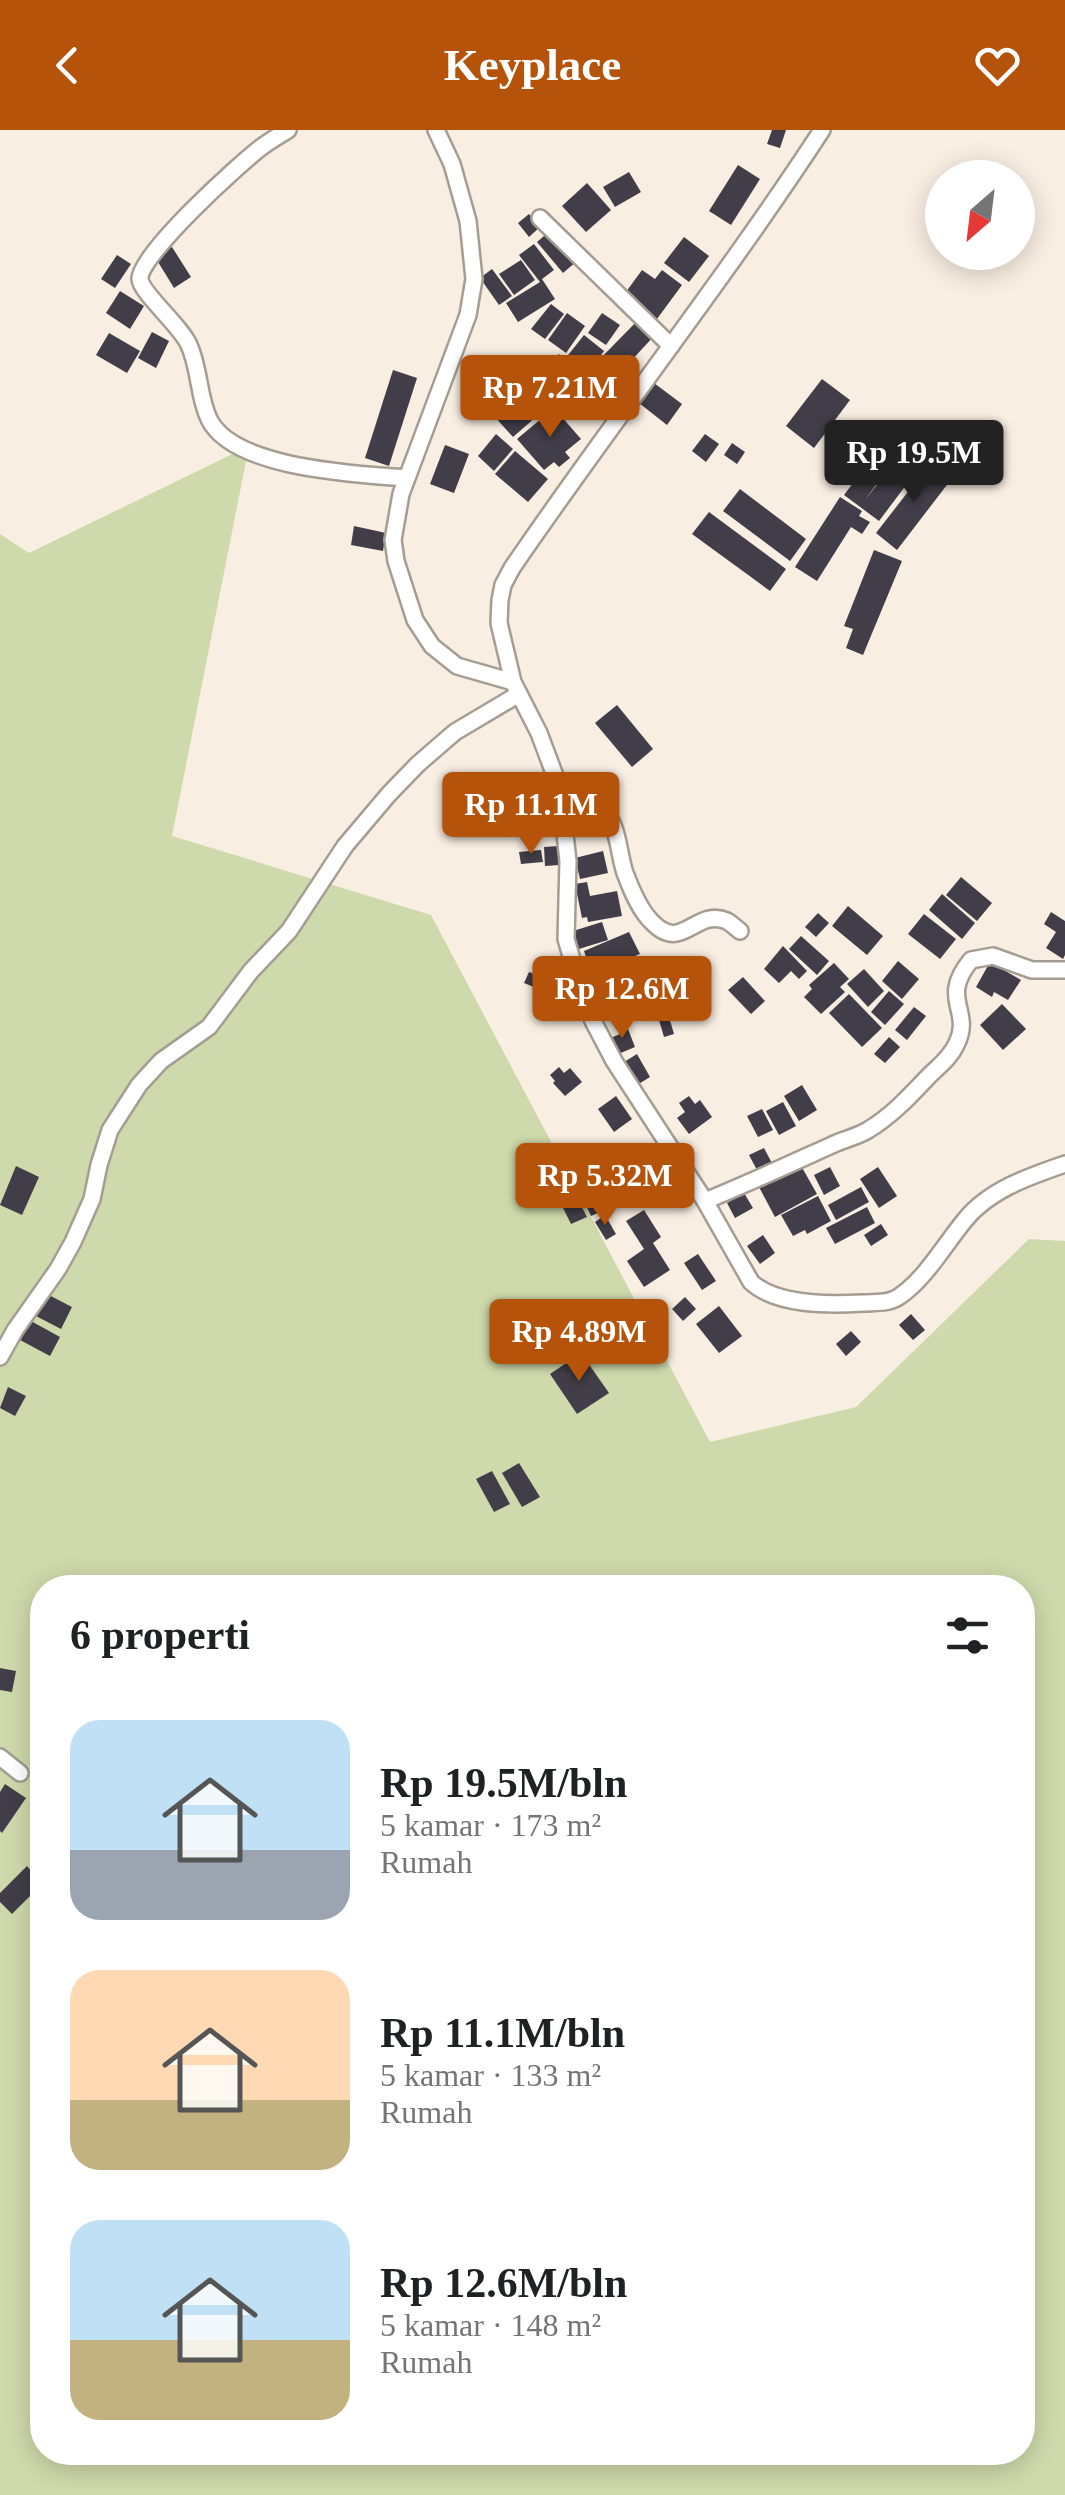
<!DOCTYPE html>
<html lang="id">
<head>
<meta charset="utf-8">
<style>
  body { margin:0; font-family:"Times New Roman",serif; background:#f6f6f6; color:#202124; height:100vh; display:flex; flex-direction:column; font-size:38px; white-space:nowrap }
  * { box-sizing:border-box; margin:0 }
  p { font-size:32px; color:#757577 }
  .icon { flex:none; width:55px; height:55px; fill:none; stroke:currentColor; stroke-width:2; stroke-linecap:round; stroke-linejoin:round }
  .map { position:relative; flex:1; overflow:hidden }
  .details { position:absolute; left:30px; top:1445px; width:1005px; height:890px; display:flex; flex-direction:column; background:#fff; border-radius:40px; box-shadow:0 5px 25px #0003 }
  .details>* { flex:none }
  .needle { width:65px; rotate:208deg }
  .fabs { position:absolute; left:925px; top:30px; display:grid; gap:20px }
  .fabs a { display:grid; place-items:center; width:110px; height:110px; border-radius:50%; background:#fff; box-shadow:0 5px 25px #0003; font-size:50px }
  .price { position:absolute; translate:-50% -85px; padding:0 22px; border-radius:10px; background:#b45309; color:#fff; font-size:32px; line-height:65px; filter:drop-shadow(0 2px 5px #0008) }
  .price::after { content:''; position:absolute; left:50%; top:60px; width:30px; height:22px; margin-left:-15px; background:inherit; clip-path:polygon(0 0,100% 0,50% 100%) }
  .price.selected { background:#222; color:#fff }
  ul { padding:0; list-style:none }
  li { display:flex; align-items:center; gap:30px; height:250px; padding:0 40px }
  li span { display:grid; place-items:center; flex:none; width:280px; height:200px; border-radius:30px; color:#555 }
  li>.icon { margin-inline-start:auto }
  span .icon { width:120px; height:120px; fill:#fffc; stroke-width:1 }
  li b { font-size:42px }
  h2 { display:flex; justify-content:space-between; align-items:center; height:120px; padding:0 40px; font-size:42px }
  header { display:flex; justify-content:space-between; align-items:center; height:130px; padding:0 40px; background:#b45309; color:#fff; font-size:45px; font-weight:700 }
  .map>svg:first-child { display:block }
  .green { fill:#cedaab; fill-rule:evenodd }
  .building { fill:#423e49 }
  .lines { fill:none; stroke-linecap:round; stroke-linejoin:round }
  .minor-casing { stroke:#a69d92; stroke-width:20 }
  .minor { stroke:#fff; stroke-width:15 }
</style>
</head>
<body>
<header><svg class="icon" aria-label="back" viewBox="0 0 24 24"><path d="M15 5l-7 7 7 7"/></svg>Keyplace<svg class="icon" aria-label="heart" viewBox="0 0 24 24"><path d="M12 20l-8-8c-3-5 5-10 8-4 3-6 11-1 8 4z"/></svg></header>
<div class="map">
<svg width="1065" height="2365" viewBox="0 0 1065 2365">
  <rect width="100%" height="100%" fill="#f9eee2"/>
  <path class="green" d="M249,316L172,706L431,785L710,1312L856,1277L1029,1109L1065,1111V2365H0V404L29,423ZM42,1458H1022V2322H42Z"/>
  <g class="building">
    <polygon points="772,0 786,0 780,18 767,14"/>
    <polygon points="738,35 760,49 731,95 709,81"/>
    <polygon points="629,42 641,62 615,77 603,57"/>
    <polygon points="587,53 611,80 586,102 562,76"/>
    <polygon points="529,84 540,97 529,107 518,93"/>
    <polygon points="551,100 577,131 563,143 537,112"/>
    <polygon points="684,107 709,126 689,152 664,133"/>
    <polygon points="534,114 554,140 542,149 555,169 518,192 506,173 540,152 519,125"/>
    <polygon points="172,117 191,147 174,158 155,127"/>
    <polygon points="117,125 131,134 115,158 101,149"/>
    <polygon points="521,130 535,150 514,165 499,144"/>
    <polygon points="492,139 512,166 499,175 480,148"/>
    <polygon points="642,140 655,149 662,140 682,155 654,193 623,166"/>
    <polygon points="120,161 144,176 130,199 106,183"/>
    <polygon points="551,174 564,184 545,209 531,199"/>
    <polygon points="567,183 585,196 566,223 548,210"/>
    <polygon points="602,183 620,195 606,215 588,203"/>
    <polygon points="639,189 655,205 616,247 604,238 621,255 607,270 585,249 601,233 598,231"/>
    <polygon points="152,202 169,211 156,238 138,228"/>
    <polygon points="109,203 140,221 127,243 96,225"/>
    <polygon points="584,205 604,221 585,245 565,229"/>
    <polygon points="559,224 586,253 575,264 547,235"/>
    <polygon points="538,230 567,264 549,279 520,245"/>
    <polygon points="393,240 417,248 389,336 365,328"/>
    <polygon points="822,249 850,270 814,318 786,296"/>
    <polygon points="654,253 682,274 667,295 639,273"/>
    <polygon points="525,258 544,280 513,307 494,286"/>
    <polygon points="572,267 583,280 570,289 560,277"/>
    <polygon points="554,278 581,309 565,322 570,328 559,337 554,332 544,340 517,309"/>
    <polygon points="893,300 908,311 865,370 910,313 928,326 879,391 844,365"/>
    <polygon points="496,304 513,319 494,341 478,326"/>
    <polygon points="705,304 719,314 706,332 692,321"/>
    <polygon points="732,313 745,322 737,334 724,325"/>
    <polygon points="445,315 469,324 454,363 430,354"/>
    <polygon points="515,321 548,349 528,372 495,344"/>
    <polygon points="932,331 953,347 897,420 876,403"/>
    <polygon points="740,359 806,409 790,431 723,381"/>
    <polygon points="840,367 862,381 859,386 870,392 862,404 851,397 817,451 795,437"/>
    <polygon points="709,382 786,439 770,461 692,404"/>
    <polygon points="354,396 386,403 383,421 351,415"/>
    <polygon points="874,420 902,431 863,525 846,518 853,499 844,496"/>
    <polygon points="617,575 653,619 632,637 595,593"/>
    <polygon points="558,716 559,735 545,736 544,717"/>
    <polygon points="541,720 543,732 521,734 519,722"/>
    <polygon points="603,721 608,743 580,749 575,728"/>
    <polygon points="961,747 992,773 977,791 946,765"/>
    <polygon points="587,752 590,766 617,761 622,786 588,792 587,787 582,788 575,754"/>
    <polygon points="942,764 975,793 962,809 929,780"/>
    <polygon points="848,776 883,806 867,825 832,796"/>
    <polygon points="1051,782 1065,791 1065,825 1063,829 1046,818 1056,802 1044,794"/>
    <polygon points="818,783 829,793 816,807 805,797"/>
    <polygon points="924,784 956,809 940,829 908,804"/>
    <polygon points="602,792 608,810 579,819 573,801"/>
    <polygon points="629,802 640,824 630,828 641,854 613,866 601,839 583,847 576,831 586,827 584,821"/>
    <polygon points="801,806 829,831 817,845 789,819"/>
    <polygon points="783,816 807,841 799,849 791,841 779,853 764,839"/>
    <polygon points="898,831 919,849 902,869 882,851"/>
    <polygon points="990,832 1021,850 1008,870 994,862 992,867 976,857"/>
    <polygon points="834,833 849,849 840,857 845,862 821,884 804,867 812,859 809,855"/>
    <polygon points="864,839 884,861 868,877 847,854"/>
    <polygon points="529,842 550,850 546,862 524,853"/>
    <polygon points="743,847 765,871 751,884 728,860"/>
    <polygon points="643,856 651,874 657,871 662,882 640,891 637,883 621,889 612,870"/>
    <polygon points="889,861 904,874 885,895 871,882"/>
    <polygon points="849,864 882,898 862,917 829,883"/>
    <polygon points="1002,874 1026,899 1003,920 980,895"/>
    <polygon points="914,877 926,886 907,910 895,900"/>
    <polygon points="669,887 674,904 664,907 659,890"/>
    <polygon points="626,894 635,917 616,925 608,909 620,904 617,898"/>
    <polygon points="889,907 900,917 885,933 874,924"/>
    <polygon points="637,924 650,947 637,955 624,932"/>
    <polygon points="559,937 564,943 570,938 582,952 565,966 553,953 555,951 550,945"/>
    <polygon points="802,955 817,980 799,991 784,966"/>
    <polygon points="616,966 632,989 614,1002 598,979"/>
    <polygon points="689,966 695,974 700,970 712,987 689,1004 677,988 685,982 679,973"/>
    <polygon points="783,972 796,996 779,1005 766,981"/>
    <polygon points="762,979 773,1000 758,1007 747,986"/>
    <polygon points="764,1018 773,1035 758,1042 749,1025"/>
    <polygon points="566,1022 573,1037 567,1040 559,1025"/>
    <polygon points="556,1025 564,1040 554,1046 546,1030"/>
    <polygon points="800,1034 817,1064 775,1087 759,1057"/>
    <polygon points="16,1036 39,1047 22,1085 0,1075"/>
    <polygon points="830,1037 840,1056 824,1065 814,1045"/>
    <polygon points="878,1037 897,1066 879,1078 860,1049"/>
    <polygon points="577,1038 585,1055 577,1058 569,1041"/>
    <polygon points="566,1044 574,1060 562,1065 555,1049"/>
    <polygon points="861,1057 869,1072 836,1090 828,1075"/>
    <polygon points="589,1059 600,1082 591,1086 580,1063"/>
    <polygon points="744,1063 753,1078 735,1088 727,1073"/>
    <polygon points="575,1064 587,1087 571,1094 560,1072"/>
    <polygon points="818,1066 831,1091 807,1104 805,1100 793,1106 781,1085"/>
    <polygon points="867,1077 875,1093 835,1114 826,1098"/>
    <polygon points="644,1080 661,1107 653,1113 670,1140 644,1157 627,1131 644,1119 626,1091"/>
    <polygon points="605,1085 616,1104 606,1110 595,1092"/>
    <polygon points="881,1094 888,1105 871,1116 864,1105"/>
    <polygon points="763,1105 775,1123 760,1134 747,1116"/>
    <polygon points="698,1124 716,1151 702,1160 684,1133"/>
    <polygon points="45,1163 72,1177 61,1199 34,1185"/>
    <polygon points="685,1167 696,1179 683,1191 672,1179"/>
    <polygon points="719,1176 742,1206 719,1223 696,1194"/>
    <polygon points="911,1184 925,1200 913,1210 899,1195"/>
    <polygon points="31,1191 60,1207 50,1226 20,1210"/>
    <polygon points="851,1201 861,1212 846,1226 836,1214"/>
    <polygon points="581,1223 609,1263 577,1284 550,1244"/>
    <polygon points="8,1257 26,1266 15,1286 0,1278"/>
    <polygon points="519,1333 540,1367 522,1377 502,1343"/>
    <polygon points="492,1341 510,1374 494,1382 476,1349"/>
    <polygon points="0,1538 16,1541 12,1562 0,1560"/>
    <polygon points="5,1654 26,1668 2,1703 0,1701 0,1662"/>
    <polygon points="27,1736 42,1754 12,1784 0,1772 0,1763"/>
  </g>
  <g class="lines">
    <g class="minor-casing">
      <g id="minor">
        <path d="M288,0C280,5 271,10 263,16C241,32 138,126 140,149C141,163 181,196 189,215C200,239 198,266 209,289C233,339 357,344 406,348"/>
        <polyline points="436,0 452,34 468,91 474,149 468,185 401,364 393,410 396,431 415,490 432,516 457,536 513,552"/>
        <path d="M822,0C724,150 613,290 512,438L503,455L500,470L499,493L513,552L539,603L560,659L568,731L566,809L581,860L593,891L614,931L705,1071L751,1152C777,1176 830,1175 863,1173C876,1172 889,1174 900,1166C926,1148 945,1114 965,1090C989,1060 1030,1046 1065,1034"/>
        <polyline points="540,88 671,216"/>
        <path d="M560,659C573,664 591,668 602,678C619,695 618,722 625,743C631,759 639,779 651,791C682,825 695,777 727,791C732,794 736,798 740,801"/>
        <path d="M705,1071C749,1053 790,1034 832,1015C844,1009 857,1007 868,1000C890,987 908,968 926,949C936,938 949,930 956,915C974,880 938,870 971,830L993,826L1032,840H1065"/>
        <polyline points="0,1227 15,1200 58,1139 73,1112 92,1069 99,1035 110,1000 139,955 161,931 209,897 251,841 289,801 345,716 389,664 418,634 455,602 519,564"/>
        <polyline points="0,1627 20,1643"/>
      </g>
    </g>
    <use href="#minor" class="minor"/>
  </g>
</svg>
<div class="fabs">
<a><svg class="needle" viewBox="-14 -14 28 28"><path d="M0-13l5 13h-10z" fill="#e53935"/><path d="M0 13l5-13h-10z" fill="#757577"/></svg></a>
</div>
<b class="price" style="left:550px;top:310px">Rp 7.21M</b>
<b class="price selected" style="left:914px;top:375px">Rp 19.5M</b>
<b class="price" style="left:531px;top:727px">Rp 11.1M</b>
<b class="price" style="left:622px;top:911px">Rp 12.6M</b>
<b class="price" style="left:605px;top:1098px">Rp 5.32M</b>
<b class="price" style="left:579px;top:1254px">Rp 4.89M</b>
<section class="details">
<h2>6 properti<svg class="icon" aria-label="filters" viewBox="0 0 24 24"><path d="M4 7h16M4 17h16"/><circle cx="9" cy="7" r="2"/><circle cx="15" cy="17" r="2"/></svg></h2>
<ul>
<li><span style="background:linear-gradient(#bfe0f5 65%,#9aa5b1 0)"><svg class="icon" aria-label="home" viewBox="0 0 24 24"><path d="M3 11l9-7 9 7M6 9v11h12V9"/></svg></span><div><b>Rp 19.5M/bln</b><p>5 kamar · 173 m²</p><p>Rumah</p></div></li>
<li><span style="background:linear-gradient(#ffd9b3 65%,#c2b280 0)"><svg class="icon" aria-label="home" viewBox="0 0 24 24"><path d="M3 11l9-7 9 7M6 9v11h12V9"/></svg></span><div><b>Rp 11.1M/bln</b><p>5 kamar · 133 m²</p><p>Rumah</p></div></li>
<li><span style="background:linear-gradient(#bfe0f5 60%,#c2b280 0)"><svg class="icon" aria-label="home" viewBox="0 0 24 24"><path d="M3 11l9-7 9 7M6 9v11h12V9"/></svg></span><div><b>Rp 12.6M/bln</b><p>5 kamar · 148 m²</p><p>Rumah</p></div></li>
</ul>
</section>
</div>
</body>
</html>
